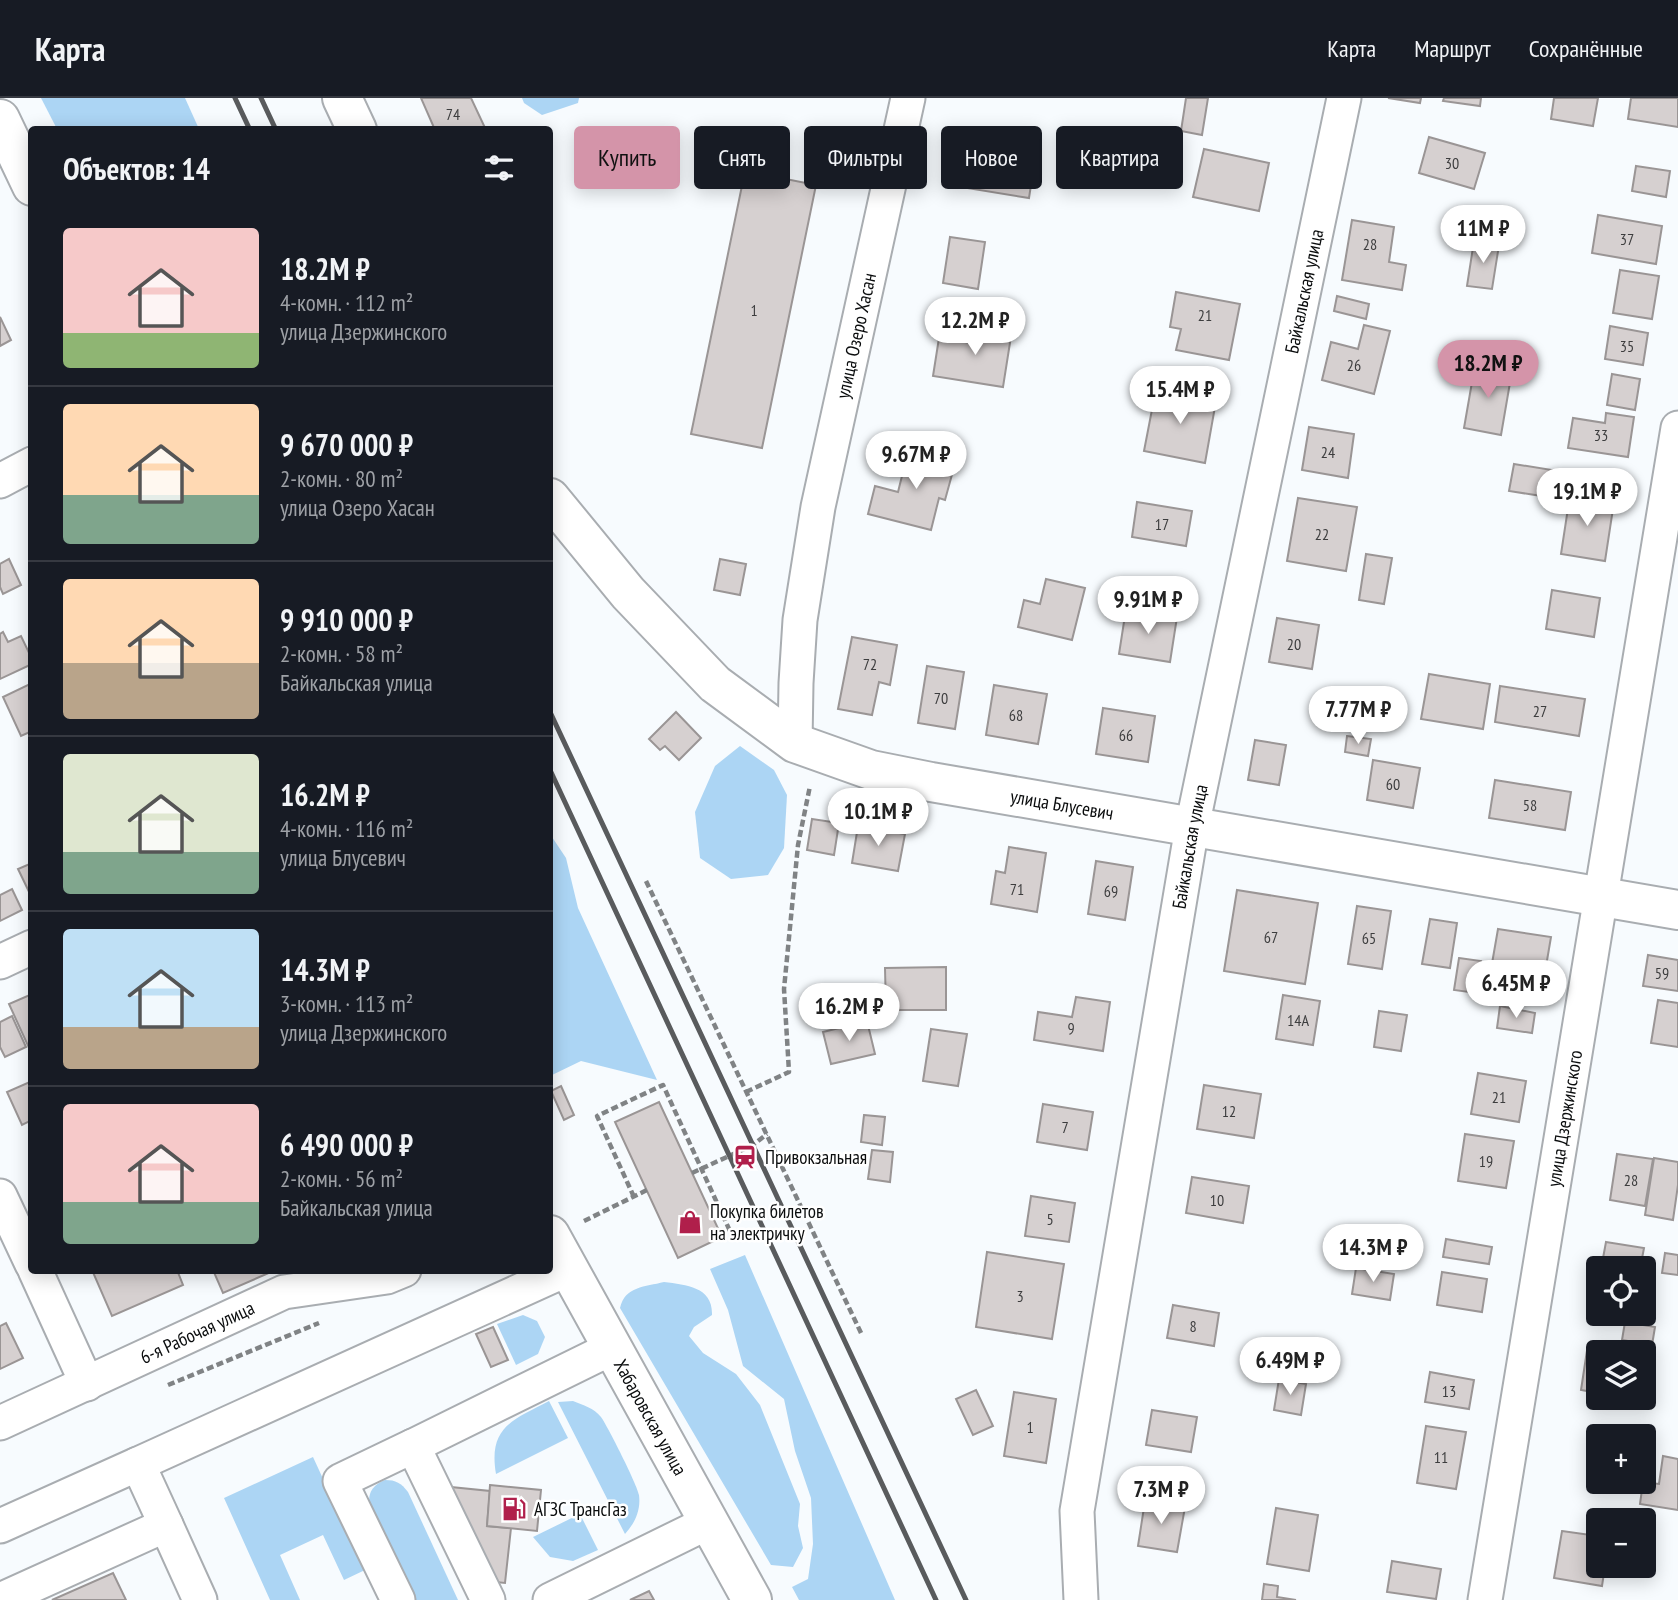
<!DOCTYPE html>
<html lang="ru">
<head>
<meta charset="utf-8">
<style>
  body { margin:0; font-family:"PT Sans Narrow",sans-serif; background:#242831; color:#f1f3f6; height:100vh; display:flex; flex-direction:column; font-size:26px; white-space:nowrap }
  * { box-sizing:border-box; margin:0 }
  p { font-size:23px; color:#9ea1a6 }
  .icon { flex:none; width:38px; height:38px; fill:none; stroke:currentColor; stroke-width:2; stroke-linecap:round; stroke-linejoin:round }
  .map { position:relative; flex:1; overflow:hidden }
  .side { position:absolute; left:28px; top:28px; width:525px; height:1148px; display:flex; flex-direction:column; background:#171b24; border-radius:7px; box-shadow:0 4px 18px #0003 }
  .side>* { flex:none }
  .hud { position:absolute; left:574px; top:28px; width:665px; height:63px; display:flex; gap:14px }
  .fabs { position:absolute; left:1586px; top:1158px; display:grid; gap:14px }
  .fabs a { display:grid; place-items:center; width:70px; height:70px; border-radius:7px; background:#171b24; box-shadow:0 4px 18px #0003; font-size:35px }
  .price { position:absolute; translate:-50% -60px; padding:0 16px; border-radius:24px; background:#fff; color:#222; font-size:23px; line-height:46px; filter:drop-shadow(0 2px 4px #0008) }
  .price::after { content:''; position:absolute; left:50%; top:42px; width:21px; height:16px; margin-left:-10px; background:inherit; clip-path:polygon(0 0,100% 0,50% 100%) }
  .price.active { background:#d494a9; color:#111 }
  ul { padding:0; list-style:none }
  li { display:flex; align-items:center; gap:21px; height:175px; padding:0 35px }
  li+li { border-top:2px solid #363941 }
  li span { display:grid; place-items:center; flex:none; width:196px; height:140px; border-radius:7px; color:#555 }
  li>.icon { margin-inline-start:auto }
  span .icon { width:84px; height:84px; fill:#fffc; stroke-width:1 }
  li b { font-size:30px }
  h2 { display:flex; justify-content:space-between; align-items:center; height:84px; padding:0 35px; font-size:30px }
  .pill { padding:0 24px; border-radius:7px; background:#171b24; box-shadow:0 4px 18px #0003; font-size:24px; line-height:63px }
  .pill.active { background:#d494a9; color:#111 }
  header { display:flex; align-items:center; gap:42px; box-sizing:border-box; height:98px; padding:0 35px; background:#171b24; border-bottom:2px solid #363941 }
  header strong { font-size:33px }
  nav { display:flex; gap:38px; margin-inline-start:auto; font-size:24px }
  .map>svg:first-child { display:block }
  .green { fill:#acd5f4 }
  .building { fill:#d6d0d0; stroke:#9a9595; stroke-width:2 }
  .lines { fill:none; stroke-linecap:round; stroke-linejoin:round }
  .minor-casing { stroke:#a9adb1; stroke-width:37 }
  .major-casing { stroke:#a9adb1; stroke-width:42 }
  .path { stroke:#808385; stroke-width:4.5; stroke-dasharray:7 3.5; stroke-linecap:butt }
  .minor { stroke:#fff; stroke-width:33 }
  .major { stroke:#fff; stroke-width:38 }
  .rail { stroke:#595b5d; stroke-width:5 }
  .labels { text-anchor:middle; dominant-baseline:central; stroke-width:5; stroke-linejoin:round; paint-order:stroke }
  .number-label { font-size:16px; fill:#3d3d3e }
  .street-label { font-size:19px; fill:#0a0c0d; stroke:#fff }
  .poi-label { font-size:19px; fill:#0a0c0d; stroke:#fff; text-anchor:start }
</style>
</head>
<body>
<header>
<strong>Карта</strong>
<nav><a>Карта</a><a>Маршрут</a><a>Сохранённые</a></nav>
</header>
<div class="map">
<svg width="1678" height="1502" viewBox="0 0 1678 1502">
  <rect width="100%" height="100%" fill="#f7fbfe"/>
  <g class="green">
    <polygon points="41,0 185,0 199,31 57,31"/>
    <polygon points="522,0 579,0 578,5 542,17 524,5"/>
    <polygon points="740,648 774,672 787,697 784,750 768,777 731,781 700,760 695,714 715,668"/>
    <polygon points="550,736 566,760 578,810 657,982 581,963 550,978"/>
    <polygon points="745,1157 895,1502 799,1502 792,1489 808,1481 813,1446 811,1400 795,1353 784,1301 743,1268 728,1212 710,1171"/>
    <path d="M664,1184C687,1187 713,1189 712,1217L694,1229L689,1238L703,1255L736,1276L760,1307L800,1406L798,1428L803,1450L793,1469L771,1467L620,1210C625,1188 645,1189 664,1184Z"/>
    <polygon points="523,1217 537,1223 545,1239 538,1256 516,1267 497,1226"/>
    <path d="M549,1303L568,1340L496,1376C488,1329 513,1322 549,1303Z"/>
    <path d="M573,1303C583,1307 594,1310 601,1319C607,1327 638,1388 639,1397C641,1412 635,1425 625,1436L558,1304Z"/>
    <polygon points="313,1359 365,1472 344,1482 323,1437 280,1457 300,1502 270,1502 224,1400"/>
    <path d="M385,1382C396,1382 401,1385 408,1394L458,1502H413L370,1411C367,1396 371,1388 385,1382Z"/>
    <polygon points="580,1416 598,1452 573,1463 550,1459 533,1439"/>
  </g>
  <g class="building">
    <polygon points="421,0 471,0 486,32 435,32"/>
    <polygon points="1186,0 1208,0 1202,37 1181,33"/>
    <polygon points="1388,0 1421,0 1420,5"/>
    <polygon points="1444,0 1481,0 1480,8 1443,3"/>
    <polygon points="1554,0 1598,0 1593,28 1551,21"/>
    <polygon points="1631,0 1678,0 1678,29 1628,21"/>
    <polygon points="975,38 1037,48 1029,100 967,90"/>
    <polygon points="1429,39 1485,55 1474,91 1419,75"/>
    <polygon points="1204,51 1269,65 1259,113 1193,99"/>
    <polygon points="1636,68 1670,73 1666,99 1632,93"/>
    <polygon points="745,73 816,87 762,350 691,336"/>
    <polygon points="1598,117 1662,128 1656,166 1592,155"/>
    <polygon points="1352,122 1394,129 1389,164 1406,167 1402,192 1342,182"/>
    <polygon points="950,139 985,144 978,191 943,185"/>
    <polygon points="1474,143 1499,147 1492,191 1467,188"/>
    <polygon points="1620,172 1659,178 1652,221 1613,215"/>
    <polygon points="1176,194 1240,206 1229,262 1176,252 1181,231 1170,229"/>
    <polygon points="1337,198 1369,206 1366,221 1334,213"/>
    <polygon points="0,219 11,242 0,248"/>
    <polygon points="975,227 1012,232 1003,289 933,278 939,240 972,245"/>
    <polygon points="1364,227 1390,233 1374,296 1322,282 1331,244 1358,251"/>
    <polygon points="1610,228 1648,235 1643,267 1605,261"/>
    <polygon points="1475,267 1512,273 1501,337 1464,330"/>
    <polygon points="1612,276 1640,281 1635,312 1607,307"/>
    <polygon points="1156,291 1216,303 1205,365 1144,353"/>
    <polygon points="1606,315 1634,319 1628,359 1568,350 1573,320 1605,325"/>
    <polygon points="1309,329 1354,336 1348,380 1302,372"/>
    <polygon points="909,350 956,362 945,402 939,400 931,432 868,416 875,388 898,394"/>
    <polygon points="1514,366 1552,372 1548,399 1509,393"/>
    <polygon points="1570,397 1614,404 1605,463 1561,456"/>
    <polygon points="1298,400 1357,409 1346,473 1287,463"/>
    <polygon points="1137,404 1192,413 1186,448 1132,439"/>
    <polygon points="1366,456 1392,460 1384,506 1359,502"/>
    <polygon points="9,461 21,487 3,496 0,489 0,466"/>
    <polygon points="720,461 746,466 740,497 714,492"/>
    <polygon points="1046,481 1085,490 1072,542 1018,529 1024,502 1040,506"/>
    <polygon points="1552,492 1600,500 1594,539 1546,531"/>
    <polygon points="1126,511 1177,519 1170,564 1119,556"/>
    <polygon points="1277,520 1319,527 1312,571 1269,564"/>
    <polygon points="3,534 8,544 21,538 32,561 32,566 0,581 0,536"/>
    <polygon points="852,539 897,547 890,587 879,584 872,617 838,611"/>
    <polygon points="927,568 964,574 955,631 918,625"/>
    <polygon points="1429,576 1490,586 1483,631 1421,621"/>
    <polygon points="32,585 32,633 21,638 3,599"/>
    <polygon points="994,587 1047,596 1038,646 986,637"/>
    <polygon points="1500,588 1585,601 1579,638 1495,624"/>
    <polygon points="1103,610 1155,618 1148,664 1096,656"/>
    <polygon points="676,614 701,640 679,662 665,648 660,652 649,641"/>
    <polygon points="1347,638 1371,641 1368,658 1345,654"/>
    <polygon points="1255,642 1286,647 1279,687 1248,682"/>
    <polygon points="1373,662 1420,670 1413,710 1367,702"/>
    <polygon points="1495,682 1571,694 1565,732 1489,720"/>
    <polygon points="812,721 839,725 834,757 807,752"/>
    <polygon points="858,728 905,736 898,773 852,765"/>
    <polygon points="1009,749 1046,755 1037,814 991,806 996,773 1005,775"/>
    <polygon points="1096,763 1133,769 1125,822 1088,816"/>
    <polygon points="32,765 32,800 18,771"/>
    <polygon points="12,791 22,812 0,823 0,797"/>
    <polygon points="1237,792 1318,805 1305,886 1224,873"/>
    <polygon points="1357,808 1391,813 1382,871 1348,866"/>
    <polygon points="1430,821 1457,825 1450,870 1422,866"/>
    <polygon points="1498,831 1551,839 1543,886 1490,877"/>
    <polygon points="1648,857 1678,862 1678,893 1643,888"/>
    <polygon points="1459,860 1481,863 1476,895 1454,892"/>
    <polygon points="946,869 946,912 886,912 885,870"/>
    <polygon points="32,896 32,952 30,952 9,906"/>
    <polygon points="1283,897 1320,903 1313,947 1276,941"/>
    <polygon points="1076,899 1110,904 1103,953 1034,942 1038,914 1072,919"/>
    <polygon points="1658,902 1678,905 1678,949 1651,945"/>
    <polygon points="1500,908 1535,915 1532,935 1497,930"/>
    <polygon points="1379,913 1407,917 1401,953 1374,949"/>
    <polygon points="12,918 26,949 5,959 0,949 0,924"/>
    <polygon points="867,923 875,956 831,966 823,934"/>
    <polygon points="931,931 967,936 958,988 923,983"/>
    <polygon points="1478,975 1526,983 1519,1024 1471,1016"/>
    <polygon points="32,983 32,1022 22,1027 7,994"/>
    <polygon points="1204,987 1261,996 1254,1040 1197,1031"/>
    <polygon points="561,988 574,1017 564,1022 551,993"/>
    <polygon points="659,1004 722,1139 678,1160 615,1024"/>
    <polygon points="1043,1006 1093,1014 1087,1052 1037,1044"/>
    <polygon points="864,1017 885,1019 882,1047 861,1044"/>
    <polygon points="1465,1036 1514,1043 1506,1090 1458,1083"/>
    <polygon points="872,1052 893,1054 890,1084 868,1081"/>
    <polygon points="1617,1056 1653,1061 1645,1108 1610,1102"/>
    <polygon points="1654,1060 1678,1064 1678,1087 1673,1122 1645,1117"/>
    <polygon points="1192,1079 1249,1088 1243,1125 1186,1115"/>
    <polygon points="1031,1098 1075,1105 1069,1144 1025,1138"/>
    <polygon points="1446,1141 1492,1149 1489,1166 1443,1159"/>
    <polygon points="1606,1144 1644,1150 1640,1171 1601,1171"/>
    <polygon points="987,1154 1064,1166 1052,1241 976,1229"/>
    <polygon points="1665,1155 1678,1157 1678,1177 1662,1175"/>
    <polygon points="1356,1170 1394,1176 1390,1202 1352,1196"/>
    <polygon points="92,1172 157,1172 158,1175 177,1172 183,1187 112,1218"/>
    <polygon points="213,1172 270,1172 271,1174 223,1195"/>
    <polygon points="1442,1174 1487,1181 1482,1214 1437,1207"/>
    <polygon points="1173,1207 1219,1215 1214,1248 1167,1240"/>
    <polygon points="1625,1224 1655,1229 1652,1247 1622,1242"/>
    <polygon points="6,1225 23,1260 0,1271 0,1228"/>
    <polygon points="493,1229 508,1262 491,1269 476,1236"/>
    <polygon points="1588,1246 1624,1251 1624,1255 1598,1255 1598,1295 1581,1292"/>
    <polygon points="1430,1274 1474,1282 1469,1311 1425,1304"/>
    <polygon points="1279,1281 1306,1286 1301,1317 1274,1312"/>
    <polygon points="976,1292 993,1328 973,1337 956,1301"/>
    <polygon points="1014,1294 1056,1301 1046,1365 1004,1358"/>
    <polygon points="1152,1312 1197,1319 1191,1354 1146,1347"/>
    <polygon points="1426,1328 1466,1334 1456,1391 1417,1385"/>
    <polygon points="1663,1358 1678,1361 1678,1412 1640,1406 1643,1384 1659,1386"/>
    <polygon points="431,1387 490,1393 487,1428 511,1430 505,1485 466,1481"/>
    <polygon points="490,1387 541,1392 537,1433 487,1428"/>
    <polygon points="1145,1403 1185,1409 1177,1454 1138,1448"/>
    <polygon points="1276,1410 1318,1417 1309,1473 1267,1466"/>
    <polygon points="1562,1433 1598,1438 1598,1468 1605,1468 1602,1488 1554,1480"/>
    <polygon points="1392,1463 1441,1471 1436,1501 1387,1494"/>
    <polygon points="113,1475 126,1502 52,1502"/>
    <polygon points="1264,1486 1278,1488 1277,1499 1296,1502 1262,1502"/>
    <polygon points="649,1493 654,1502 630,1502"/>
  </g>
  <g class="lines">
    <g class="minor-casing">
      <g id="minor">
        <polyline points="0,383 32,366"/>
        <path id="s1" d="M795,645L796,585L800,522L818,409L908,0"/>
        <polyline points="0,864 32,849"/>
        <polyline points="0,1098 32,1166"/>
        <polyline points="35,1172 87,1286"/>
        <path id="s2" d="M0,1325L284,1194L387,1179L404,1172"/>
        <polyline points="138,1366 568,1171"/>
        <polyline points="166,1427 200,1502"/>
        <polyline points="0,1428 138,1366 166,1427 0,1502"/>
        <polyline points="398,1502 340,1383 413,1348"/>
        <polyline points="488,1502 413,1348 612,1250"/>
        <polyline points="550,1502 709,1424"/>
        <path id="s3" d="M1081,1502L1077,1413L1192,729L1344,0"/>
        <path id="s4" d="M1485,1502L1678,330"/>
      </g>
    </g>
    <g class="major-casing">
      <g id="major">
        <polyline points="342,0 357,32"/>
        <polyline points="0,21 32,88"/>
        <path id="s5" d="M550,400L628,495L715,586L795,645L871,672L931,684L1678,812"/>
        <path id="s6" d="M550,1137L752,1502"/>
      </g>
    </g>
    <g class="path">
      <polyline points="646,783 862,1237"/>
      <polyline points="746,994 789,974 784,891 798,747 810,688"/>
      <polyline points="692,1075 753,1047 767,1036"/>
      <polyline points="634,1099 597,1018 663,987 735,1144"/>
      <polyline points="584,1123 647,1092"/>
      <polyline points="168,1287 319,1225"/>
    </g>
    <use href="#minor" class="minor"/>
    <use href="#major" class="major"/>
    <g class="rail">
      <polyline points="235,0 250,32"/>
      <polyline points="261,0 276,32"/>
      <polyline points="550,614 966,1502"/>
      <polyline points="550,672 936,1502"/>
    </g>
  </g>
  <defs>
    <g id="station-bare" transform="scale(1.89)"><path d="M-3-6H3Q5-6 5-4V2Q5 4 3 4L4.5 6H3L1.5 4h-3L-3 6H-4.5L-3 4Q-5 4-5 2V-4Q-5-6-3-6ZM-3.5-4v3h7v-3ZM-3.5 1v1.5H-2V1ZM2 1v1.5H3.5V1Z" fill="#b01f4b" stroke="#fff" stroke-width="2.5" paint-order="stroke"/></g>
    <g id="shop-bare" transform="scale(1.89)"><path d="M-5-2.5h2.3a2.7 3.5 0 0 1 5.4 0H5L5.5 6h-11ZM-1.5-2.5h3a1.5 2.3 0 0 0-3 0Z" fill="#b01f4b" stroke="#fff" stroke-width="2.5" paint-order="stroke"/></g>
    <g id="fuel-bare" transform="scale(1.89)"><path d="M-5.5-6h7V0h2V4h1.3V-2.5L3-4.5l.8-.8L6-3V5H2.5V1h-1V6h-7ZM-4.2-4.7v3.2H.2V-4.7Z" fill="#b01f4b" stroke="#fff" stroke-width="2.5" paint-order="stroke"/></g>
  </defs>
  <g fill-rule="evenodd">
    <use href="#station-bare" x="745" y="1059"/>
    <use href="#shop-bare" x="690" y="1124"/>
    <use href="#fuel-bare" x="514" y="1411"/>
  </g>
  <g class="labels">
    <g class="number-label">
      <text x="453" y="16">74</text>
      <text x="1452" y="65">30</text>
      <text x="1627" y="141">37</text>
      <text x="1370" y="146">28</text>
      <text x="754" y="212">1</text>
      <text x="1205" y="217">21</text>
      <text x="1627" y="248">35</text>
      <text x="1354" y="267">26</text>
      <text x="1601" y="337">33</text>
      <text x="1328" y="354">24</text>
      <text x="1162" y="426">17</text>
      <text x="1322" y="436">22</text>
      <text x="1294" y="546">20</text>
      <text x="870" y="566">72</text>
      <text x="941" y="600">70</text>
      <text x="1540" y="613">27</text>
      <text x="1016" y="617">68</text>
      <text x="1126" y="637">66</text>
      <text x="1393" y="686">60</text>
      <text x="1530" y="707">58</text>
      <text x="1017" y="791">71</text>
      <text x="1111" y="793">69</text>
      <text x="1271" y="839">67</text>
      <text x="1369" y="840">65</text>
      <text x="1662" y="875">59</text>
      <text x="1298" y="922">14А</text>
      <text x="1071" y="930">9</text>
      <text x="1499" y="999">21</text>
      <text x="1229" y="1013">12</text>
      <text x="1065" y="1029">7</text>
      <text x="1486" y="1063">19</text>
      <text x="1631" y="1082">28</text>
      <text x="1217" y="1102">10</text>
      <text x="1050" y="1121">5</text>
      <text x="1020" y="1198">3</text>
      <text x="1193" y="1228">8</text>
      <text x="1449" y="1293">13</text>
      <text x="1030" y="1329">1</text>
      <text x="1441" y="1359">11</text>
    </g>
    <g class="street-label">
      <text stroke="none"><textPath href="#s3" startOffset="1330">Байкальская улица</textPath></text>
      <text stroke="none"><textPath href="#s1" startOffset="413">улица Озеро Хасан</textPath></text>
      <text stroke="none"><textPath href="#s5" startOffset="623">улица Блусевич</textPath></text>
      <text stroke="none"><textPath href="#s3" startOffset="763">Байкальская улица</textPath></text>
      <text stroke="none"><textPath href="#s4" startOffset="488">улица Дзержинского</textPath></text>
      <text stroke="none"><textPath href="#s2" startOffset="217">6-я Рабочая улица</textPath></text>
      <text stroke="none"><textPath href="#s6" startOffset="208">Хабаровская улица</textPath></text>
    </g>
    <g class="poi-label">
      <text x="765" y="1059">Привокзальная</text>
      <text x="710" y="1113">Покупка билетов<tspan x="710" dy="22">на электричку</tspan></text>
      <text x="534" y="1411">АГЗС ТрансГаз</text>
    </g>
  </g>
</svg>
<div class="fabs">
<a><svg class="icon" aria-label="locate" viewBox="0 0 24 24"><circle cx="12" cy="12" r="6"/><path d="M12 2v4M12 18v4M2 12h4M18 12h4"/></svg></a>
<a><svg class="icon" aria-label="layers" viewBox="0 0 24 24"><path d="M12 4l9 5-9 5-9-5zM3 14l9 5 9-5"/></svg></a>
<a>+</a>
<a>−</a>
</div>
<b class="price" style="left:1483px;top:167px">11M ₽</b>
<b class="price" style="left:975px;top:259px">12.2M ₽</b>
<b class="price active" style="left:1488px;top:302px">18.2M ₽</b>
<b class="price" style="left:1180px;top:328px">15.4M ₽</b>
<b class="price" style="left:916px;top:393px">9.67M ₽</b>
<b class="price" style="left:1587px;top:430px">19.1M ₽</b>
<b class="price" style="left:1148px;top:538px">9.91M ₽</b>
<b class="price" style="left:1358px;top:648px">7.77M ₽</b>
<b class="price" style="left:878px;top:750px">10.1M ₽</b>
<b class="price" style="left:1516px;top:922px">6.45M ₽</b>
<b class="price" style="left:849px;top:945px">16.2M ₽</b>
<b class="price" style="left:1373px;top:1186px">14.3M ₽</b>
<b class="price" style="left:1290px;top:1299px">6.49M ₽</b>
<b class="price" style="left:1161px;top:1428px">7.3M ₽</b>
<div class="hud">
<a class="pill active">Купить</a>
<a class="pill">Снять</a>
<a class="pill">Фильтры</a>
<a class="pill">Новое</a>
<a class="pill">Квартира</a>
</div>
<section class="side">
<h2>Объектов: 14<svg class="icon" aria-label="filters" viewBox="0 0 24 24"><path d="M4 7h16M4 17h16"/><circle cx="9" cy="7" r="2"/><circle cx="15" cy="17" r="2"/></svg></h2>
<ul>
<li><span style="background:linear-gradient(#f6c9c9 75%,#8fb573 0)"><svg class="icon" aria-label="home" viewBox="0 0 24 24"><path d="M3 11l9-7 9 7M6 9v11h12V9"/></svg></span><div><b>18.2M ₽</b><p>4-комн. · 112 m²</p><p>улица Дзержинского</p></div></li>
<li><span style="background:linear-gradient(#ffd9b3 65%,#7fa58c 0)"><svg class="icon" aria-label="home" viewBox="0 0 24 24"><path d="M3 11l9-7 9 7M6 9v11h12V9"/></svg></span><div><b>9 670 000 ₽</b><p>2-комн. · 80 m²</p><p>улица Озеро Хасан</p></div></li>
<li><span style="background:linear-gradient(#ffd9b3 60%,#b9a48a 0)"><svg class="icon" aria-label="home" viewBox="0 0 24 24"><path d="M3 11l9-7 9 7M6 9v11h12V9"/></svg></span><div><b>9 910 000 ₽</b><p>2-комн. · 58 m²</p><p>Байкальская улица</p></div></li>
<li><span style="background:linear-gradient(#dfe7d0 70%,#7fa58c 0)"><svg class="icon" aria-label="home" viewBox="0 0 24 24"><path d="M3 11l9-7 9 7M6 9v11h12V9"/></svg></span><div><b>16.2M ₽</b><p>4-комн. · 116 m²</p><p>улица Блусевич</p></div></li>
<li><span style="background:linear-gradient(#bfe0f5 70%,#b9a48a 0)"><svg class="icon" aria-label="home" viewBox="0 0 24 24"><path d="M3 11l9-7 9 7M6 9v11h12V9"/></svg></span><div><b>14.3M ₽</b><p>3-комн. · 113 m²</p><p>улица Дзержинского</p></div></li>
<li><span style="background:linear-gradient(#f6c9c9 70%,#7fa58c 0)"><svg class="icon" aria-label="home" viewBox="0 0 24 24"><path d="M3 11l9-7 9 7M6 9v11h12V9"/></svg></span><div><b>6 490 000 ₽</b><p>2-комн. · 56 m²</p><p>Байкальская улица</p></div></li>
</ul>
</section>
</div>
</body>
</html>
